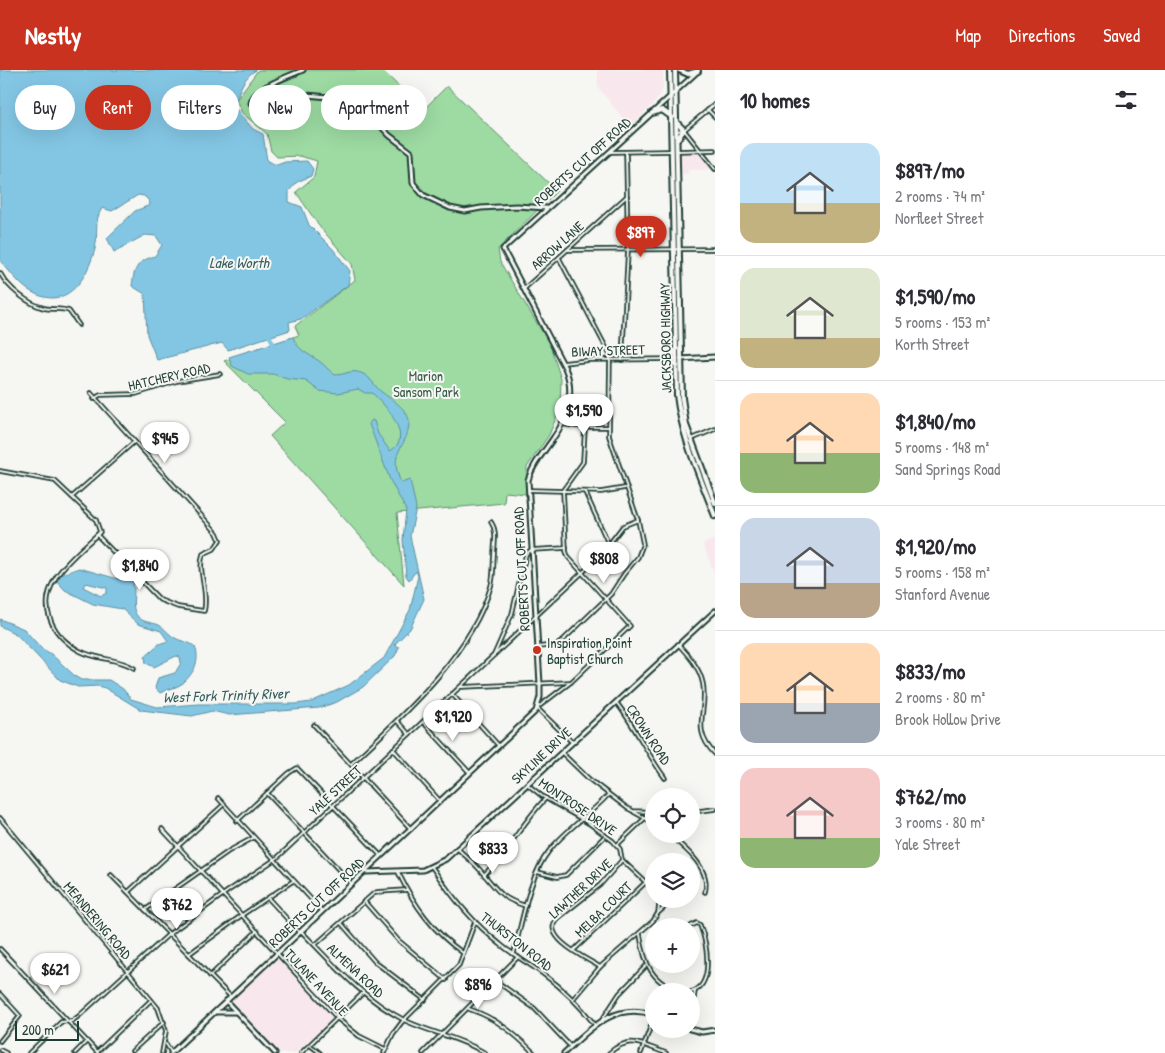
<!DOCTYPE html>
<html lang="en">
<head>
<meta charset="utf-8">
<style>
  body { margin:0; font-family:"Patrick Hand",sans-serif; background:#f2f2f3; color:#2b2b33; height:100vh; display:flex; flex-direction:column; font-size:19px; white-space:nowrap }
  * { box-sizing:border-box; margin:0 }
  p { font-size:16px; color:#7c7c81 }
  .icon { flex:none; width:28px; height:28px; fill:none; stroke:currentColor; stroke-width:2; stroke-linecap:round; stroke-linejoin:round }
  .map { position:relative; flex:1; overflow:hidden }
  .drawer { display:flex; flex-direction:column; background:#fff; width:450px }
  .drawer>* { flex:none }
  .banner { position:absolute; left:15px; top:15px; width:475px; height:45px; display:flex; gap:10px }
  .tools { position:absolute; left:645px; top:718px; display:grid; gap:10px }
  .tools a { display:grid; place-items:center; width:55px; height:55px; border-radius:50%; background:#fff; box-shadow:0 5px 20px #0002; font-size:25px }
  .scale { position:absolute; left:15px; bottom:12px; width:64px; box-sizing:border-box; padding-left:5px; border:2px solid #1f3d34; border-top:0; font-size:14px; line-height:18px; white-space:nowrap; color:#1f3d34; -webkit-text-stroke:4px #f6f6f2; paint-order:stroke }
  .price { position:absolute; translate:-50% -42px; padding:0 11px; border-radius:18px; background:#fff; color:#222; font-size:16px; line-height:32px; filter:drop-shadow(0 1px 2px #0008) }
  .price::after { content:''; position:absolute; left:50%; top:30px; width:15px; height:11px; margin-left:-8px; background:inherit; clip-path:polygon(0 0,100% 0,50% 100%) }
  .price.active { background:#c8321e; color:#fff }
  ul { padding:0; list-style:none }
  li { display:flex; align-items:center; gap:15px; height:125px; padding:0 25px }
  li+li { border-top:1px solid #e1e1e2 }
  li span { display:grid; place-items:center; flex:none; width:140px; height:100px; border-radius:15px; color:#555 }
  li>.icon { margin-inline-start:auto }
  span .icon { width:60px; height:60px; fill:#fffc; stroke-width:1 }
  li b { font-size:21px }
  h2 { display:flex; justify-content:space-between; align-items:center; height:60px; padding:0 25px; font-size:21px }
  .tag { padding:0 18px; border-radius:22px; background:#fff; box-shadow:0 5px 20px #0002; font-size:18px; line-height:45px }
  .tag.active { background:#c8321e; color:#fff }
  header { display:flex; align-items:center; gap:30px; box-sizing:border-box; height:70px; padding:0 25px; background:#c8321e; color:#fff }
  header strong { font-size:24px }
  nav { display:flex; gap:28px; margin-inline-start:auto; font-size:18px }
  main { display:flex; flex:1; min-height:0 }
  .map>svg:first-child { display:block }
  .built { fill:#f8e7ed }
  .green { fill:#9ddba3; stroke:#5e8c6c }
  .water { fill:#83c6e4; stroke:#5b8f9e; fill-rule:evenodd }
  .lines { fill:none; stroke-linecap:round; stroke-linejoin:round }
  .river { stroke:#83c6e4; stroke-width:4 }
  .street-casing { stroke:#1f3d34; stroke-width:5.5 }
  .secondary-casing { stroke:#1f3d34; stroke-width:7 }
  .primary-casing { stroke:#1f3d34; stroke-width:8 }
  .street { stroke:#f6f6f2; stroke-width:2 }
  .secondary { stroke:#f6f6f2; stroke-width:3 }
  .primary { stroke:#f6f6f2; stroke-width:4 }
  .poi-dot { fill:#c8321e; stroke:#f6f6f2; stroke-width:2 }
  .labels { text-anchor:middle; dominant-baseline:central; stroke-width:4; stroke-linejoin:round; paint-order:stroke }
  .street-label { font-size:14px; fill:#1f3d34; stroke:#f6f6f2 }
  .park-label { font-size:14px; fill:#385d4a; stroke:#f6f6f2 }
  .poi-label { font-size:14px; fill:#1f3d34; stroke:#f6f6f2; text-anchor:start }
  .water-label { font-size:15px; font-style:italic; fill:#385f60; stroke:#f6f6f2 }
</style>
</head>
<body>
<header>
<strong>Nestly</strong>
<nav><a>Map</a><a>Directions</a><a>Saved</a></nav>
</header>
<main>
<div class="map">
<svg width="715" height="983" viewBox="0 0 715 983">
  <rect width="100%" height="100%" fill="#f6f6f2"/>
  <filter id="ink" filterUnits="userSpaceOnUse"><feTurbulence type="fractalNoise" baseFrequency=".02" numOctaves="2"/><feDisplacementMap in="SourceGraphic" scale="10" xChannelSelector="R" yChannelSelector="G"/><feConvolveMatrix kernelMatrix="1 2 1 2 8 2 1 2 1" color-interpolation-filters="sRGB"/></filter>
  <g filter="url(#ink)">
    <g class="built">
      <polygon points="598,0 663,0 663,19 656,31 630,57 598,17"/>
      <polygon points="698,81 713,99 688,100 687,104 681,103 680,82"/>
      <polygon points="715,469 715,505 703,474"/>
      <polygon points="279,889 334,948 295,983 277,983 232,930 275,890"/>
    </g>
    <polygon class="green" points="258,0 382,0 423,40 447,16 557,121 498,179 500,192 550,275 561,309 560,338 549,365 527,397 526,424 505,422 504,433 397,443 404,515 270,366 285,352 224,291 299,265 295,256 355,210 352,194 319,156 296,122 314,107 317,91 300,86 277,87 271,81 267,64 242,43 236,30"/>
    <g class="water">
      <path d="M0,0H256C243,7 238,23 234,37L253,59L263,64L267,91L277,95L285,92L307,91L313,99L311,106L297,112L289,121V132L302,137L309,155L333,179L350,201L348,215L301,249L289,252L290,260L228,280L222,273L157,290L147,265L145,224L132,216C134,197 138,191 155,186L162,175L156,166L145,165L114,182L107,168L135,141L150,135L149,131L144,126L138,125L112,141L102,138C93,153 99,162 95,179C86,212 64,244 27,219C17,212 9,200 0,191Z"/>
      <path d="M293,267C297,280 310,285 319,291C325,295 329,301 335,305C345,305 351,299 361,303C371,306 374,317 383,323C391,329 410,340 409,353C408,379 387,379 401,413L410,410L416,438L410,466L424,529L410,559L394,575L399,577L395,586L363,617L337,632L319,638L229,645L212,641L192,646L141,640L105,618L98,616L78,617L60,610L16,564L0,556V549L24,559L41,578L51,584L76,607L81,610H109L123,619L131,629L157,637L199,634H296L311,632L349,615L384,588L410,540L418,506L416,501L409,510L406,506L403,469L406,440L390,410L369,354L372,350L374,351L378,364L390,381C415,368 385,334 372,323H365L358,319L338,323L319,321L306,311L287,309L273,304H248L232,296L229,287Z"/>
      <path d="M120,497H123C144,516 126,533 138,547C144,553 152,552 159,555C166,559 169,565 175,568C182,572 189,571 195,577C201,591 193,604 183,613C177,618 167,619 160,623L155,618L158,608L175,603L181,593L180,587L176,586L154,597L146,593L145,586L159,574L168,571L161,561L138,554L122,539L93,534L65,520L57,511L62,504L79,498L118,509L121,507ZM86,513L107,518V523L101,526L83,517Z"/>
    </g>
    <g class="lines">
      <polyline class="river" points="267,262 275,276"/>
      <g class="street-casing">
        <g id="street">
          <polyline points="708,40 715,47"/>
          <polyline points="684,60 715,99"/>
          <polyline points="677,61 684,60 715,34"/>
          <polyline points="677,81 715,80"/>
          <polyline points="610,82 670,81"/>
          <polyline points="567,180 715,179"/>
          <path d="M0,203C8,218 28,234 44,238C52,240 61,238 69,241L79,255"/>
          <polyline points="525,218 627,126"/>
          <polyline points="622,290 628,180 626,82"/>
          <polyline points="563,293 589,290 675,289"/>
          <path d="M91,323L217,463L220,470L214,479L203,484C197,502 209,522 204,541L178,537L160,530L97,465"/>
          <polyline points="94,329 100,325 136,324 177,311 220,304"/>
          <polyline points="561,354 585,357 608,357"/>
          <polyline points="692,369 715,359"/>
          <path d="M0,401L55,411L96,450L100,462C76,485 35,513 51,551C56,564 68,575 80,581C97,590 118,588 134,598"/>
          <polyline points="528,420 601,422 625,418"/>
          <polyline points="585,422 609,475"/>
          <polyline points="72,427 134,372"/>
          <path d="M678,574C689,586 700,598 703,614C708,642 690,659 715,684"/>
          <polyline points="538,577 555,575 560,573 611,524 624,504 638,487 643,474 638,450 609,366 610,285 559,188"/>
          <polyline points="494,585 512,544 526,484 531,480 566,478"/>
          <polyline points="461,617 571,612"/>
          <polyline points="452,624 499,676"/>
          <path d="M616,632C635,656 647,684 665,708"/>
          <polyline points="397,651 409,664"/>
          <polyline points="423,652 469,702"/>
          <polyline points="314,655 411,759"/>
          <polyline points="572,672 537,638 571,612 630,556 568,487 566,481 563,420 583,392 585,357"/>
          <polyline points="393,679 440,731"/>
          <polyline points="562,683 589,709 627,738 633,741 654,742"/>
          <path d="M351,694C402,646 471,585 491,516C494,506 493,495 494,485C494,474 498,462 491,452"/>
          <polyline points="527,714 542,726 590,754 613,771 620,779 622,790 654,820"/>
          <polyline points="267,723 352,814"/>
          <polyline points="218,728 322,841"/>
          <polyline points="634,742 654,753"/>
          <polyline points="691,742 715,739"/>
          <polyline points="0,748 158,938 166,961 162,983"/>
          <polyline points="237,751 289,703 297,698 381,786"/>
          <polyline points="162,759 338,949 359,966 385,979"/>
          <path d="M668,764C685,778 711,798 705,822"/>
          <polyline points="617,775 645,748"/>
          <path d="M457,778C465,786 473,792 480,800C498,820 499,828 526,836"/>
          <path d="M432,797C451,826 472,852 500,874C514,886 532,895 547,907C565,920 581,937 595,955"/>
          <path d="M398,802C414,835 433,862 463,883"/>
          <polyline points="537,802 557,807 566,805 605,766"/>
          <polyline points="111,805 231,927"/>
          <path d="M484,805C508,781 523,752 546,728"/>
          <polyline points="128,822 222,736"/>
          <polyline points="268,828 300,863"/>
          <polyline points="364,831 398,870 446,910"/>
          <polyline points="145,840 229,781 253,768"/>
          <polyline points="658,843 666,836 664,829"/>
          <polyline points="341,853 375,892 425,930"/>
          <path d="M691,856L697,853L700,855C707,873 715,916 691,922"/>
          <path d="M301,861C334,895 364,930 406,951C432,963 461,968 485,983"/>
          <path d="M640,864C644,892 651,915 683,921"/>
          <polyline points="315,875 373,824 377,822 407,820"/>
          <polyline points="0,879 98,983"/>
          <polyline points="574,880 646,812"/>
          <path d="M514,883C522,852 529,806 549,781C566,759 590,745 608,725"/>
          <polyline points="189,884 242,845 293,811"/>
          <path d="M600,897C587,889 540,867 557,849L600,815L622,790"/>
          <polyline points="210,906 257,861"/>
          <polyline points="496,911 534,938 571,977"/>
          <polyline points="0,924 20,946 0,971"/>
          <polyline points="573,929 600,897 653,851 658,843 660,829"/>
          <path d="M469,939C496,948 514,963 534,983"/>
          <polyline points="691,946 695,921"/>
          <polyline points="602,950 619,924 646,896"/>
          <polyline points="166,974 171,982"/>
          <polyline points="310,975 320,983"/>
          <polyline points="0,980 6,983"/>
          <polyline points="132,981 164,952"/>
          <polyline points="97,982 151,930"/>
          <polyline points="29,983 61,952 72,951 79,946 169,864 228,821 277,788 600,486 623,456 638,450"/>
          <polyline points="75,983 87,971"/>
          <polyline points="301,983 363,923"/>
          <polyline points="384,983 393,964 402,952 459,895 475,852"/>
          <polyline points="423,983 518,887"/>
          <path d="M609,983C631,964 641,975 666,983"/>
          <polyline points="641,983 654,947"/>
        </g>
      </g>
      <g class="secondary-casing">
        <g id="secondary">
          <path d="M303,0C290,6 252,18 251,33L258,39L280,28L295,24L329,27L350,41L377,52L389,65L411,82L413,113L423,125L450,138L465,141L481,138L517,136L546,138"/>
          <polyline points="680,289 715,287"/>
          <polyline points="366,802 423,800 446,789 715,541"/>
          <polyline points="226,931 275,983"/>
          <polyline points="216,942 235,942"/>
          <polyline points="690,959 702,962 715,960"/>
          <path d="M171,983L536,641L540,627V614L528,410C533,393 545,381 554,367C568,348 575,320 565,298L503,179L697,2"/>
          <path d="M564,983C590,959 615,931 654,945"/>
        </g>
      </g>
      <g class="primary-casing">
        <g id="primary">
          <path d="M670,0L677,325C682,368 700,406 715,446"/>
          <polyline points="675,0 682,328 686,355 715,433"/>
          <polyline points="679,0 688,4 698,1"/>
          <polyline points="652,43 662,40 672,47"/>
          <polyline points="677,53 684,60 678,68"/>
          <polyline points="677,279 668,289 677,296"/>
        </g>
      </g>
      <use href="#street" class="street"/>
      <use href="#secondary" class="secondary"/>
      <use href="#primary" class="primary"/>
    </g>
  </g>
  <circle class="poi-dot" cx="537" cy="580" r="5"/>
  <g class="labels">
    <g class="street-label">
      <text transform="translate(582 91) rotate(-42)">ROBERTS CUT OFF ROAD</text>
      <text transform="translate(557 175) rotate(-42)">ARROW LANE</text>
      <text transform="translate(665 268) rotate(-91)">JACKSBORO HIGHWAY</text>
      <text transform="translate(608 280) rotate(-2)">BIWAY STREET</text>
      <text transform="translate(169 306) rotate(-13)">HATCHERY ROAD</text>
      <text transform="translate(521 499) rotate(-93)">ROBERTS CUT OFF ROAD</text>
      <text transform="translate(649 664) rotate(57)">CROWN ROAD</text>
      <text transform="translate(541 685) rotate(-43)">SKYLINE DRIVE</text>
      <text transform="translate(335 720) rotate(-43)">YALE STREET</text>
      <text transform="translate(578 736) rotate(34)">MONTROSE DRIVE</text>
      <text transform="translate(580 818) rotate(-43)">LAWTHER DRIVE</text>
      <text transform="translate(316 832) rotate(-43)">ROBERTS CUT OFF ROAD</text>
      <text transform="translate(603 839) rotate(-44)">MELBA COURT</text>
      <text transform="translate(98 850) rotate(50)">MEANDERING ROAD</text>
      <text transform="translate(517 871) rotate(38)">THURSTON ROAD</text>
      <text transform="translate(356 900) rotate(43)">ALMENA ROAD</text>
      <text transform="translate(317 912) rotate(47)">TULANE AVENUE</text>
    </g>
    <g class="park-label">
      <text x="426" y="305">Marion<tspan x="426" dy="16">Sansom Park</tspan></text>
    </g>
    <g class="poi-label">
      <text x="547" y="572">Inspiration Point<tspan x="547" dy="16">Baptist Church</tspan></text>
    </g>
    <g class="water-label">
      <text x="239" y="192">Lake Worth</text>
      <text transform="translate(226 625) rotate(-2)">West Fork Trinity River</text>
    </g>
  </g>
</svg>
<div class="tools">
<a><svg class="icon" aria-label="locate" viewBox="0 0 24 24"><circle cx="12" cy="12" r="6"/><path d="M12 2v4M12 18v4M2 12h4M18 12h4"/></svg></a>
<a><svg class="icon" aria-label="layers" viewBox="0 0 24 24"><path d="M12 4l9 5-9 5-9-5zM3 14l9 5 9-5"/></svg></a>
<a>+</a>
<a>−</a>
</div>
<div class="scale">200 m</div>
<b class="price active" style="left:641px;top:188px">$897</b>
<b class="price" style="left:584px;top:366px">$1,590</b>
<b class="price" style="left:165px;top:394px">$945</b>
<b class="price" style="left:604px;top:514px">$808</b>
<b class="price" style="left:140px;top:521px">$1,840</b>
<b class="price" style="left:453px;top:672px">$1,920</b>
<b class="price" style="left:493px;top:804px">$833</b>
<b class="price" style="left:177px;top:860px">$762</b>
<b class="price" style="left:55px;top:925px">$621</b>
<b class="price" style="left:478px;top:940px">$896</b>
<div class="banner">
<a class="tag">Buy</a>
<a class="tag active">Rent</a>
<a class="tag">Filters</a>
<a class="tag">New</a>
<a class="tag">Apartment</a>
</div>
</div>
<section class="drawer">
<h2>10 homes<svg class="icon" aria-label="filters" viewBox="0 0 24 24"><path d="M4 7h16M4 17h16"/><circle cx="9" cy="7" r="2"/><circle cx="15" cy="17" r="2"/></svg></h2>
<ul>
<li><span style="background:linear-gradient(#bfe0f5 60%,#c2b280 0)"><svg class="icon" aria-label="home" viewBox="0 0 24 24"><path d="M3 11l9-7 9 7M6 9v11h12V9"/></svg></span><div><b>$897/mo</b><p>2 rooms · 74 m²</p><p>Norfleet Street</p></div></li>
<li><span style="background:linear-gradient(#dfe7d0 70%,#c2b280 0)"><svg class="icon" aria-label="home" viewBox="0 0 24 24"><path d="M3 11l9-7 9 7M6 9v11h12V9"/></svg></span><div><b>$1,590/mo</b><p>5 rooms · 153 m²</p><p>Korth Street</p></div></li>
<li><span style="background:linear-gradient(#ffd9b3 60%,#8fb573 0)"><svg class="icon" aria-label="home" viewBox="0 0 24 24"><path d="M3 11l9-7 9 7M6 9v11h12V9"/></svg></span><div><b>$1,840/mo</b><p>5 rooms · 148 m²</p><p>Sand Springs Road</p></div></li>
<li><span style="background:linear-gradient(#c9d6e8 65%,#b9a48a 0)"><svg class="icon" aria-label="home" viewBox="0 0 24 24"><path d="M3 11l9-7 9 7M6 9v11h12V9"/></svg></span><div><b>$1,920/mo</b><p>5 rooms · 158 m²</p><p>Stanford Avenue</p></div></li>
<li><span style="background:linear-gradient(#ffd9b3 60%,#9aa5b1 0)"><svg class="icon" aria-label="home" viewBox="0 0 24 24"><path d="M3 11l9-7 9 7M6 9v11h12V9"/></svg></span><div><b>$833/mo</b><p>2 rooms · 80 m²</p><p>Brook Hollow Drive</p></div></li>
<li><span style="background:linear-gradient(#f6c9c9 70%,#8fb573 0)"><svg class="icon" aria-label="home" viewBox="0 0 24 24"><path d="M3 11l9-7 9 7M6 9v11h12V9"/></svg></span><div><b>$762/mo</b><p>3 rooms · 80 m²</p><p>Yale Street</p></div></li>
</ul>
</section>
</main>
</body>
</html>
